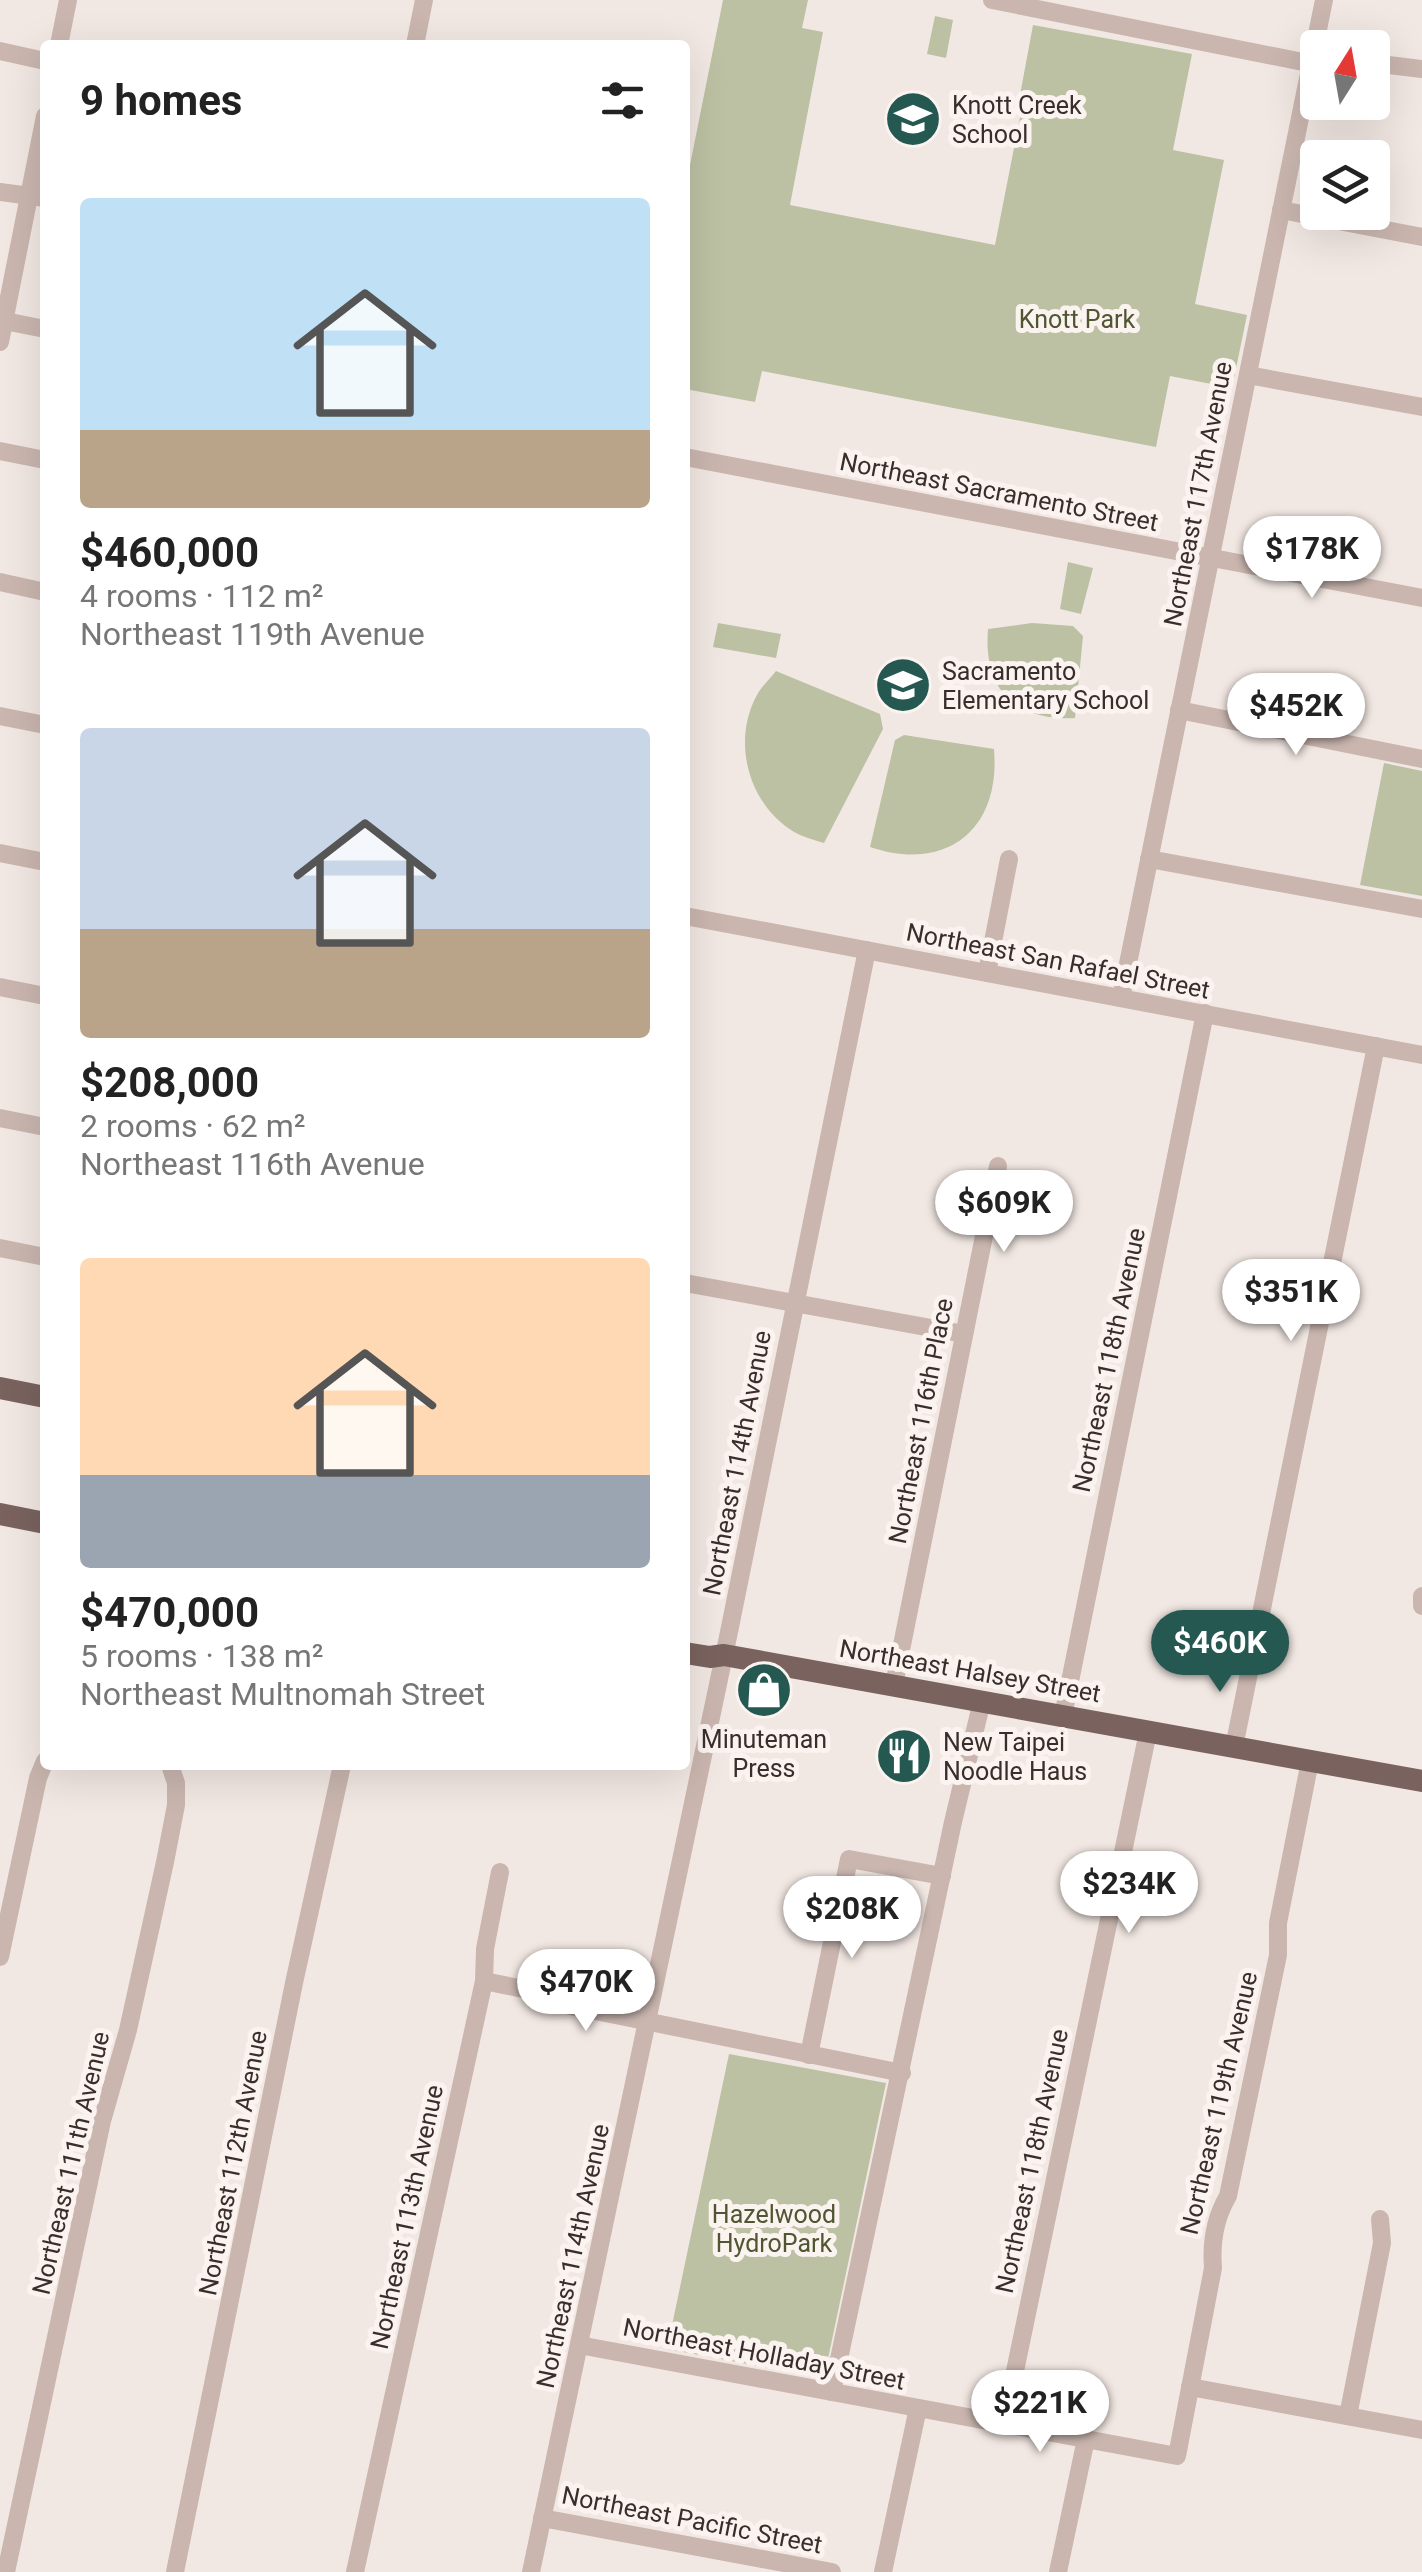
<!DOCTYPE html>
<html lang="en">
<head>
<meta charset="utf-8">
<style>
  body { margin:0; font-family:Roboto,sans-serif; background:#f2f2f2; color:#222; height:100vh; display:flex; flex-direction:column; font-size:38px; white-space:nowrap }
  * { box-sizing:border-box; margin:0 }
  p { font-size:32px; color:#767676 }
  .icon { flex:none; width:55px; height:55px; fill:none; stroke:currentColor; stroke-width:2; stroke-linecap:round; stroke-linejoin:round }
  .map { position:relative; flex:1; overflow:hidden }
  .drawer { position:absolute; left:40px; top:40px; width:650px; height:1730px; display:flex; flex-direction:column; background:#fff; border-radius:10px; box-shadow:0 10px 40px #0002 }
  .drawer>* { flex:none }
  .needle { width:65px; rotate:11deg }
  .controls { position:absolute; left:1300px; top:30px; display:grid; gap:20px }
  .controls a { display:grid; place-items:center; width:90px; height:90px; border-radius:10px; background:#fff; box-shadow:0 10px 40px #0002; font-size:50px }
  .price { position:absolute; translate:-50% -85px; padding:0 22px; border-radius:35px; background:#fff; color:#222; font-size:32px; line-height:65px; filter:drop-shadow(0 2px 5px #0008) }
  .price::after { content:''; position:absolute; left:50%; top:60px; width:30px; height:22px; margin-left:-15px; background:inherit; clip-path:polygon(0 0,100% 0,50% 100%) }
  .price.selected { background:#255851; color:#fff }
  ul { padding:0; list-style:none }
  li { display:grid; align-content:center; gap:20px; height:530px; padding:0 40px }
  li span { display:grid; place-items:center; height:310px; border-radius:10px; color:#555 }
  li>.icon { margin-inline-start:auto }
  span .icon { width:180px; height:180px; fill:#fffc; stroke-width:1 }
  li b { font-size:42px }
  h2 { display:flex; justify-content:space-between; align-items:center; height:120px; padding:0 40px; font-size:42px }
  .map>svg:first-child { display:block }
  .green { fill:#bdc1a3 }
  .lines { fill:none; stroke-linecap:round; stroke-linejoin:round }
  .minor { stroke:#cab6af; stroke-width:18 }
  .major { stroke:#7a635f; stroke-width:22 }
  .labels { text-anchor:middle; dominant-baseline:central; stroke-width:10; stroke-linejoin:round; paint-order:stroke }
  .poi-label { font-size:25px; fill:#3a2e2c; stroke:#faf3ef; text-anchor:start }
  .park-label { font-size:25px; fill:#505632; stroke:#faf3ef }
  .street-label { font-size:25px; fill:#3a2e2c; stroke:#faf3ef }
</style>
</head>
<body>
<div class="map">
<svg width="1422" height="2572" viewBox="0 0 1422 2572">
  <rect width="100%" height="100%" fill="#f2e8e3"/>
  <g class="green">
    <polygon points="723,0 808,0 802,28 823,32 790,205 995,245 1024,97 1020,95 1033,25 1192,54 1173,150 1224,160 1195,304 1247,315 1232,388 1170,376 1156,447 762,371 755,402 685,389 685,190"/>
    <polygon points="935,16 953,20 946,58 927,54"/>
    <polygon points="1068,562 1093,568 1081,614 1060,609"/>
    <polygon points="718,623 781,634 776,658 713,647"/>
    <path d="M1032,623L1073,626L1083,636L1075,718C1015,721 983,690 988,629Z"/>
    <path d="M776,671L880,714L883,729L824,843C814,840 803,837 794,832C749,805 731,742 757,695C761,687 770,679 776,671Z"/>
    <path d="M904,735L994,749C1001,830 946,873 870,847L895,740Z"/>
    <polygon points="1384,763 1422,771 1422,896 1360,885"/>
    <polygon points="729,2054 886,2083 824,2378 667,2349"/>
  </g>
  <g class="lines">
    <g class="minor">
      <polyline points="992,0 1318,65"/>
      <polyline points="59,45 68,0"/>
      <polyline points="415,45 424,0"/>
      <polyline points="0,51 45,61"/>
      <polyline points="1372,63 1422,69"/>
      <polyline points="0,192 45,198"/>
      <polyline points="1281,210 1422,237"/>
      <polyline points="0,320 45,329"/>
      <polyline points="0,342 45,116"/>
      <polyline points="1248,375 1422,407"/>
      <polyline points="0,451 45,460"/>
      <polyline points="685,457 1422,598"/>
      <polyline points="0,582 45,592"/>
      <polyline points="1179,710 1422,759"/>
      <polyline points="0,716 45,725"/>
      <polyline points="0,853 45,862"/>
      <polyline points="1149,859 1422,909"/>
      <polyline points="685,916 1422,1055"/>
      <polyline points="987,973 1009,859"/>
      <polyline points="0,987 45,996"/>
      <polyline points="1121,998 1324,0"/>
      <polyline points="0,1118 45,1127"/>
      <polyline points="0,1248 45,1257"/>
      <polyline points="685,1283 964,1334"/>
      <polyline points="1422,1596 1422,1606"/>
      <polyline points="894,1685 998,1166"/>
      <polyline points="1063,1716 1205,1013"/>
      <polyline points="1234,1747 1376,1046"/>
      <polyline points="0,1957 38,1778 45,1761"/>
      <polyline points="484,1981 543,1993 566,2005 902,2073"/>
      <polyline points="809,2055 849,1859 942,1876"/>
      <path d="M579,2345L1177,2456L1213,2268C1211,2243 1215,2218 1228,2196L1278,1955V1923L1310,1761"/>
      <polyline points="1190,2387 1422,2430"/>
      <polyline points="832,2392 953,1822 982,1701"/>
      <polyline points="1348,2416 1382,2243 1380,2219"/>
      <polyline points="1004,2424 1148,1732"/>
      <polyline points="542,2518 832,2572"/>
      <polyline points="6,2572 102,2121 128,2030 165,1862 176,1805 176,1783 170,1765"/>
      <polyline points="175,2572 294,1983 342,1765"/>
      <polyline points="355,2572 484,1981 485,1949 500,1872"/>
      <polyline points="531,2572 729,1632 867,950"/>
      <polyline points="883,2572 918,2408"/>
      <polyline points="1058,2572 1086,2439"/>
    </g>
    <g class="major">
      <polyline points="0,1388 45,1397"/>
      <polyline points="0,1514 45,1523"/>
      <polyline points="685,1653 710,1657 724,1655 1422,1781"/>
    </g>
  </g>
  <defs>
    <g id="school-disc" transform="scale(2.875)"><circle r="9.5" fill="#255851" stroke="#faf3ef"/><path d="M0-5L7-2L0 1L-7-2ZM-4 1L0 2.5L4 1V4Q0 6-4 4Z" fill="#fff"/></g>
    <g id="shop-disc" transform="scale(2.875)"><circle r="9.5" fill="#255851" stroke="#faf3ef"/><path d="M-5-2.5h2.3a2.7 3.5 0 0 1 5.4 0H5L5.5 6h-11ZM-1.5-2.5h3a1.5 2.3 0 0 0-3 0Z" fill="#fff"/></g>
    <g id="restaurant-disc" transform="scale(2.875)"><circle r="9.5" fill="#255851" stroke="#faf3ef"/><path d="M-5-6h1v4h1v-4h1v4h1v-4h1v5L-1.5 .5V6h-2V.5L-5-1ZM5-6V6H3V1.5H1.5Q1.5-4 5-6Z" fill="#fff"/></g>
  </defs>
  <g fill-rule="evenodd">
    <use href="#school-disc" x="913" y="119"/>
    <use href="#school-disc" x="903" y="685"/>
    <use href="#shop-disc" x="764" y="1690"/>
    <use href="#restaurant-disc" x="904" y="1756"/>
  </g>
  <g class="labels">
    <g class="poi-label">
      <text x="952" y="105">Knott Creek<tspan x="952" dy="29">School</tspan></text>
      <text x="942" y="671">Sacramento<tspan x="942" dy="29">Elementary School</tspan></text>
      <text x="764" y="1739" text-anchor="middle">Minuteman<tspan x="764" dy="29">Press</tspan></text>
      <text x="943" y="1742">New Taipei<tspan x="943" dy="29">Noodle Haus</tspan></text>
    </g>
    <g class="park-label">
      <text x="1077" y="319">Knott Park</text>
      <text x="774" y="2214">Hazelwood<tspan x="774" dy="29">HydroPark</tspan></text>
    </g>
    <g class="street-label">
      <text transform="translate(999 492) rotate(11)">Northeast Sacramento Street</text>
      <text transform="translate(1198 494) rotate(-79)">Northeast 117th Avenue</text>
      <text transform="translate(1058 961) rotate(11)">Northeast San Rafael Street</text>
      <text transform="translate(1109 1360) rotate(-78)">Northeast 118th Avenue</text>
      <text transform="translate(921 1421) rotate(-79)">Northeast 116th Place</text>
      <text transform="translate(737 1463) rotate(-79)">Northeast 114th Avenue</text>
      <text transform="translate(970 1671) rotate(10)">Northeast Halsey Street</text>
      <text transform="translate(1219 2103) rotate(-77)">Northeast 119th Avenue</text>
      <text transform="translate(1032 2161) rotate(-78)">Northeast 118th Avenue</text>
      <text transform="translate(71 2163) rotate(-77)">Northeast 111th Avenue</text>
      <text transform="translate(233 2163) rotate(-79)">Northeast 112th Avenue</text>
      <text transform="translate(407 2217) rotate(-78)">Northeast 113th Avenue</text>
      <text transform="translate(573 2256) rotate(-78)">Northeast 114th Avenue</text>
      <text transform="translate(764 2354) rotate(11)">Northeast Holladay Street</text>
      <text transform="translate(692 2520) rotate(11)">Northeast Pacific Street</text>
    </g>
  </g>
</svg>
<div class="controls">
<a><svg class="needle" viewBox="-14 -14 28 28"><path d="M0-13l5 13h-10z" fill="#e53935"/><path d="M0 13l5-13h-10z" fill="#767676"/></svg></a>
<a><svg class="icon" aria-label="layers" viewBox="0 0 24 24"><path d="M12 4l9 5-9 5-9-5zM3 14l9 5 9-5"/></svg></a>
</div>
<b class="price" style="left:1312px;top:601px">$178K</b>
<b class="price" style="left:1296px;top:758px">$452K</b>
<b class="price" style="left:1004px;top:1255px">$609K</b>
<b class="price" style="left:1291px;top:1344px">$351K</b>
<b class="price selected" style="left:1220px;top:1695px">$460K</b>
<b class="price" style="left:1129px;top:1936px">$234K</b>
<b class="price" style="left:852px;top:1961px">$208K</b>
<b class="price" style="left:586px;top:2034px">$470K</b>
<b class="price" style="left:1040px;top:2455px">$221K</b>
<section class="drawer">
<h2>9 homes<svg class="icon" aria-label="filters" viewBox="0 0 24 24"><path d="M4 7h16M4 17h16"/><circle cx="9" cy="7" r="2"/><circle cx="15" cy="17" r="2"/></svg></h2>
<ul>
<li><span style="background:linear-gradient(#bfe0f5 75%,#b9a48a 0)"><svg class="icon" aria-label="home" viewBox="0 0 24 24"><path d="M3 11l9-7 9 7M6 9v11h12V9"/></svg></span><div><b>$460,000</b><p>4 rooms · 112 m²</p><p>Northeast 119th Avenue</p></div></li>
<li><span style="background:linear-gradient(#c9d6e8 65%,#b9a48a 0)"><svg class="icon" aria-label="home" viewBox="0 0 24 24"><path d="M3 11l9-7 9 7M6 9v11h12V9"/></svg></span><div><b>$208,000</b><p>2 rooms · 62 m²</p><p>Northeast 116th Avenue</p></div></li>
<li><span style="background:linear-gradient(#ffd9b3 70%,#9aa5b1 0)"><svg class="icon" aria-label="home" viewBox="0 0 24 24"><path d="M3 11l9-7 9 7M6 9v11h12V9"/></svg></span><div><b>$470,000</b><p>5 rooms · 138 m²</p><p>Northeast Multnomah Street</p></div></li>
</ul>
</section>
</div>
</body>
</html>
